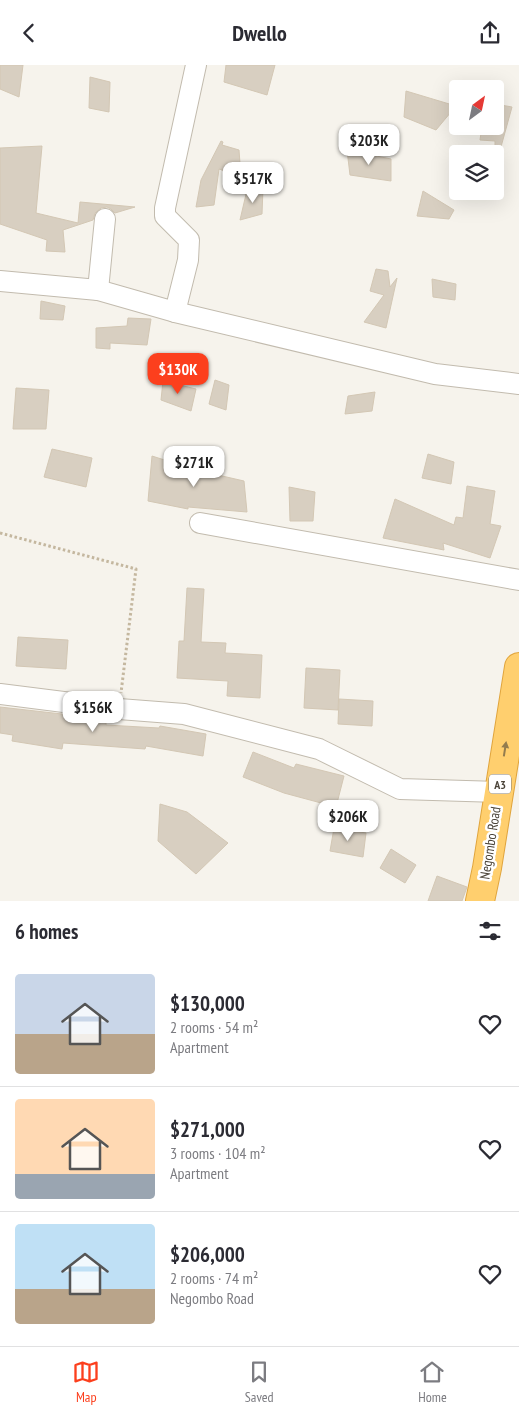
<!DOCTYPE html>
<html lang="en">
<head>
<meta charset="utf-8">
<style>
  body { margin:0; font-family:"PT Sans Narrow",sans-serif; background:#f2f2f3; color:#2b2b33; height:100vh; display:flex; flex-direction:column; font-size:19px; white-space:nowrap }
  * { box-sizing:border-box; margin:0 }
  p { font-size:16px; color:#7c7c81 }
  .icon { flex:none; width:28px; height:28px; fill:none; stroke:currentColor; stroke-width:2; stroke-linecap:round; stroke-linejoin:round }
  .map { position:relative; height:836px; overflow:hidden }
  .panel { display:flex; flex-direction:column; background:#fff; flex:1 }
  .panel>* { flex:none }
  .needle { width:32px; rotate:33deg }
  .controls { position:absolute; left:449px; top:15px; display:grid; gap:10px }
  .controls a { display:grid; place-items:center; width:55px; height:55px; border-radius:5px; background:#fff; box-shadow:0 5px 20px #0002; font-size:25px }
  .price { position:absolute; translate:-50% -42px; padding:0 11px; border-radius:10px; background:#fff; color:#222; font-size:16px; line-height:32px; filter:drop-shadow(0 1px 2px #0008) }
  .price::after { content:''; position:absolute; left:50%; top:30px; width:15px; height:11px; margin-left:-8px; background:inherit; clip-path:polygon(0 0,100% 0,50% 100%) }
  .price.on { background:#fc3f1d; color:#fff }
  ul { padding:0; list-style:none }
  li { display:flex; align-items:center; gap:15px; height:125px; padding:0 15px }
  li+li { border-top:1px solid #e1e1e2 }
  li span { display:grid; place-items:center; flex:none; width:140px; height:100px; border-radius:5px; color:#555 }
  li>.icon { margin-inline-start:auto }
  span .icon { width:60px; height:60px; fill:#fffc; stroke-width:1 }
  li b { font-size:21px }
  h2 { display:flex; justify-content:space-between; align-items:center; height:60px; padding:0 15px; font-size:21px }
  header { display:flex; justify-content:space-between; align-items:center; height:65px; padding:0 15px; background:#fff; font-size:22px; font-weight:600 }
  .tab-bar { display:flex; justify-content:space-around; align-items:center; height:70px; border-top:1px solid #e1e1e2; background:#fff; font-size:14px; color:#7c7c81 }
  .tab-bar a { display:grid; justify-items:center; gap:2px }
  .tab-bar .on { color:#fc3f1d }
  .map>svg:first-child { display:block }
  .building { fill:#d8cfc1; stroke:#d3c7b4 }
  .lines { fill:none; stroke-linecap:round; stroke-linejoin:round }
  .minor-casing { stroke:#c2bbae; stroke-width:22 }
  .highway-casing { stroke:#e0a43c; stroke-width:30 }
  .path { stroke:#c4b79f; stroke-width:3; stroke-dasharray:2.5 2.5; stroke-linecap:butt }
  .minor { stroke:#fff; stroke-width:20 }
  .highway { stroke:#ffcf6e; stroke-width:28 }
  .oneway { fill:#937c4e }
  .labels { text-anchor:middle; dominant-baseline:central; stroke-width:5; stroke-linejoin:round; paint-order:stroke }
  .shield { fill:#fff; stroke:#817c74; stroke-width:1 }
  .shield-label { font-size:12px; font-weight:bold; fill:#4b4439 }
  .street-label { font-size:14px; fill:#4b4439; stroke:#fff }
</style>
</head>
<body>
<header><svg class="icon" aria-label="back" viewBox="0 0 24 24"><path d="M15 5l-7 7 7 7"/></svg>Dwello<svg class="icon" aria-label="share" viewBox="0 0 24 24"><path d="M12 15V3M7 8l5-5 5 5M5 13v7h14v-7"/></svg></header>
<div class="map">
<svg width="519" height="836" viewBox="0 0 519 836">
  <rect width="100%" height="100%" fill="#f6f3ec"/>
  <g class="building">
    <polygon points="0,0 23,0 19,32 0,24"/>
    <polygon points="226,0 275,0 267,30 224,17"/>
    <polygon points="90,12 110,17 109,47 89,43"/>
    <polygon points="406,26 456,41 436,65 404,52"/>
    <polygon points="495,39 512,42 499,89 495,88 495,76 480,75 482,61 495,61"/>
    <polygon points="221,76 223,77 222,80 239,85 241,112 219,104 214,140 196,142 201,115"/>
    <polygon points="42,81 36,148 78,158 80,137 135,142 115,148 111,144 107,142 101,143 95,148 93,155 63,165 65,187 46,186 47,175 0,159 0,83"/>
    <polygon points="347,85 391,94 391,116 350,110"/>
    <polygon points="263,123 262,149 240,155 247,125"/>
    <polygon points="423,126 454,145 449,154 417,151"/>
    <polygon points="376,204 388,206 390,222 397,213 386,263 364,257 384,230 370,226"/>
    <polygon points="432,214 456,219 455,235 433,232"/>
    <polygon points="41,236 65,241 63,255 40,254"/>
    <polygon points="128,253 151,254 147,280 110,278 110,284 96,283 96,263 127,261"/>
    <polygon points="215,315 229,320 226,345 209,339"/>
    <polygon points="163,316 196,324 191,346 161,335"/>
    <polygon points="16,323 49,325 46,364 13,364"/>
    <polygon points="375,327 372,346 345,349 348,331"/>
    <polygon points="52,384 92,393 86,422 44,412"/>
    <polygon points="428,389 454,397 451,419 422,413"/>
    <polygon points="152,391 196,405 244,416 247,447 188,442 188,444 148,436"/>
    <polygon points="467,421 495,426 490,459 501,461 490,493 443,478 444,485 383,473 395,434 454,460 456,452 463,453"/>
    <polygon points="289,422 315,427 313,456 290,456"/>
    <polygon points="187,523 204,524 201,577 226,578 225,588 262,590 260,633 227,631 228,616 177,613 179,576 184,576"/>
    <polygon points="18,572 68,575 66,604 16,601"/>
    <polygon points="306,603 340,605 338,645 304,643"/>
    <polygon points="339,634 373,636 372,661 338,659"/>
    <polygon points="0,642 106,654 106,660 159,663 160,661 206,669 203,691 146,681 145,684 63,678 62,684 12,676 13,670 0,668"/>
    <polygon points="253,687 294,703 296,699 344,711 336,742 284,728 243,712"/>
    <polygon points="160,739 187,747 228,778 196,809 158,776"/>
    <polygon points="334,763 366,768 363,792 330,786"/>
    <polygon points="391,784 416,800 405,818 380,803"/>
    <polygon points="437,811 467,822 462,836 428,836"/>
  </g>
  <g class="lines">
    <g class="minor-casing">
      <g id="minor">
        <polyline points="0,216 98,225 175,247 435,309 519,319"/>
        <polyline points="98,225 105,154"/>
        <polyline points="175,247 188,195 189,175 165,151 165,143 196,0"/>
        <polyline points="200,458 519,515"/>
        <polyline points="0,629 119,644 184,649 319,684 400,724 499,727"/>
      </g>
    </g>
    <g class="highway-casing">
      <polyline id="highway" points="480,836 487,803 519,602"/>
    </g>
    <polyline class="path" points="0,468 136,504 121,628"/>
    <use href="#minor" class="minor"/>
    <use href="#highway" class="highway"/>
  </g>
  <defs><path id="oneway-solid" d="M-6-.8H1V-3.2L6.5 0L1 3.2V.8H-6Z" transform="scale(1.25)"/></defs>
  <use class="oneway" href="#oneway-solid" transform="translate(505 684) rotate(-81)"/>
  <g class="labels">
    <rect class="shield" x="489" y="709.5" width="22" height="19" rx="4"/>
    <g class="shield-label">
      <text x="500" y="719">A3</text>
    </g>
    <g class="street-label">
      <text transform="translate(490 778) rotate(-81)">Negombo Road</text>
    </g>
  </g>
</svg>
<div class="controls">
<a><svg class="needle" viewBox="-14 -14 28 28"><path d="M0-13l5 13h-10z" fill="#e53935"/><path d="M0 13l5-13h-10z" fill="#7c7c81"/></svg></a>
<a><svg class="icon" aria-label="layers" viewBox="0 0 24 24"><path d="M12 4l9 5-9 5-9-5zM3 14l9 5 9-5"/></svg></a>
</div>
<b class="price" style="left:369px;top:101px">$203K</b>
<b class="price" style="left:253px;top:139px">$517K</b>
<b class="price on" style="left:178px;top:330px">$130K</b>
<b class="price" style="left:194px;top:423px">$271K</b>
<b class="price" style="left:93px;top:668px">$156K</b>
<b class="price" style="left:348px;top:777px">$206K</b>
</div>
<section class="panel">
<h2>6 homes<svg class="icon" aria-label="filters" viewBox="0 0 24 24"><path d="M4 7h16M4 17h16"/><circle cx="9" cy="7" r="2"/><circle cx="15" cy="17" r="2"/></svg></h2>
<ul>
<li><span style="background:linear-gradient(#c9d6e8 60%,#b9a48a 0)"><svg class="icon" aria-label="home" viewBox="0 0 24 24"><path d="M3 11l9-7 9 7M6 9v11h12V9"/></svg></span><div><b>$130,000</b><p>2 rooms · 54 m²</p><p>Apartment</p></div><svg class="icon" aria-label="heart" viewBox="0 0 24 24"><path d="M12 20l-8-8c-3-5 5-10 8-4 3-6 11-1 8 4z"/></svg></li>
<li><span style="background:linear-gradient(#ffd9b3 75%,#9aa5b1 0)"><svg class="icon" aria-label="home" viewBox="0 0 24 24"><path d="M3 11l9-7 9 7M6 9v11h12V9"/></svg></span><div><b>$271,000</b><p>3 rooms · 104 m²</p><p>Apartment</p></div><svg class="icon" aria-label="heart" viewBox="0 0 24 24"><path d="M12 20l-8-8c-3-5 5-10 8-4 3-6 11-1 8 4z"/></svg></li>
<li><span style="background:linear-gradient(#bfe0f5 65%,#b9a48a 0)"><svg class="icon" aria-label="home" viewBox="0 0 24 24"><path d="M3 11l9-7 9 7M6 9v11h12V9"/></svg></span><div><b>$206,000</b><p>2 rooms · 74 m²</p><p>Negombo Road</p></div><svg class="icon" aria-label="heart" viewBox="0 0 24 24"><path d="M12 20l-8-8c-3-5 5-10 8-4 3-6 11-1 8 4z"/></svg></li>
</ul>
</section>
<nav class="tab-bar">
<a class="on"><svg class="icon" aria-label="map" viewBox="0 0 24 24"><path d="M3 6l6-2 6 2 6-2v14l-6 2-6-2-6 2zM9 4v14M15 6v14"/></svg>Map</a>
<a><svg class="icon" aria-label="saved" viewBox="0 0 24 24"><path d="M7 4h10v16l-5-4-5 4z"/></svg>Saved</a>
<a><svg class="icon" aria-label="home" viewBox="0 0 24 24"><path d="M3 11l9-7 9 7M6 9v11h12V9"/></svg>Home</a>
</nav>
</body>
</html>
